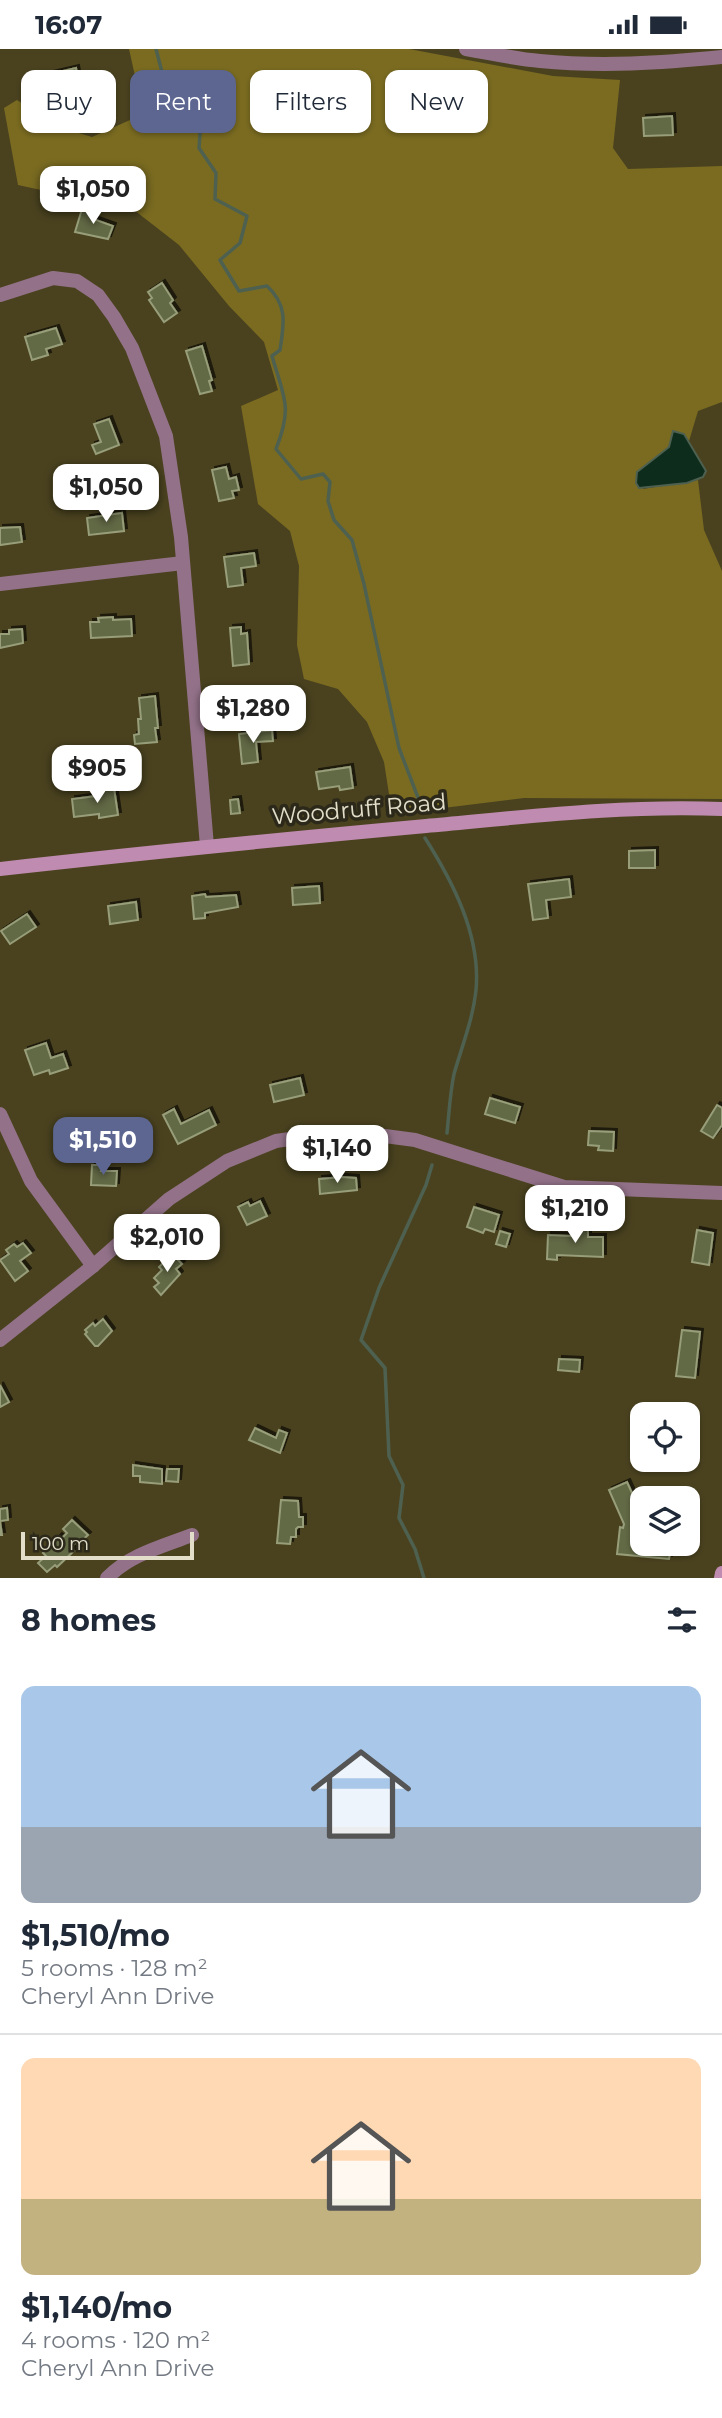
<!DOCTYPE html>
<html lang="en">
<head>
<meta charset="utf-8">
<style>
  body { margin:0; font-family:Montserrat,sans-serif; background:#f2f2f3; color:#1f2937; height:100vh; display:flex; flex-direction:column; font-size:26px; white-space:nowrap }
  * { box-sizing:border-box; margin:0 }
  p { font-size:23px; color:#747a83 }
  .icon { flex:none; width:38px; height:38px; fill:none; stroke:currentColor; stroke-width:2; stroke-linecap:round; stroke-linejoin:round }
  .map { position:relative; height:1529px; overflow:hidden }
  .sheet { display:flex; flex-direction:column; background:#fff; flex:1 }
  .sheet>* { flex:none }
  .guide { position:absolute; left:21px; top:21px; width:681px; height:63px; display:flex; gap:14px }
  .tools { position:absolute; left:630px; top:1353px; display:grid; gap:14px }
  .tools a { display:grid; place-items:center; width:70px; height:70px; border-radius:14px; background:#fff; box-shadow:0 2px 5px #0004; font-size:35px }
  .scale { position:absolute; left:21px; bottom:18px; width:173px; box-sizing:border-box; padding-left:7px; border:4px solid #e2deca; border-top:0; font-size:19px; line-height:24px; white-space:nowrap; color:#e2deca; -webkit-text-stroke:5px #2c291a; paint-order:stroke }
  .price { position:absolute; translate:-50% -60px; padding:0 16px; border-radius:14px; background:#fff; color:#222; font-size:23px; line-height:46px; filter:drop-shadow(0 2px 4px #0008) }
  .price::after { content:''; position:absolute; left:50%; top:42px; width:21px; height:16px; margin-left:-10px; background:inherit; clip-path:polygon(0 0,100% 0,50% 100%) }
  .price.current { background:#5c6690; color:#fff }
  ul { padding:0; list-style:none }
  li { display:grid; align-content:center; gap:14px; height:371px; padding:0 21px }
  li+li { border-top:2px solid #e0e1e3 }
  li span { display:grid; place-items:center; height:217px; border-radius:14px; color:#555 }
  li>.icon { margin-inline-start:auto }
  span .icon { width:126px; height:126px; fill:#fffc; stroke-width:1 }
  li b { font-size:30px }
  h2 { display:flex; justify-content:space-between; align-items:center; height:84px; padding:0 21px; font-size:30px }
  .tag { padding:0 24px; border-radius:14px; background:#fff; box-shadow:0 2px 5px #0004; font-size:24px; line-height:63px }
  .tag.current { background:#5c6690; color:#fff }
  .status { display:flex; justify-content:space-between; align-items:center; height:49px; padding:0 35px; background:#fff; direction:ltr }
  .status svg { height:19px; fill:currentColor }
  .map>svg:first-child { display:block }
  .forest { fill:#7a6b21 }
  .water { fill:#0e2c1c; stroke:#4e6150; stroke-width:2 }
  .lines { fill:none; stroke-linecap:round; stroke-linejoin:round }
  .stream { stroke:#4e6150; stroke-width:3.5 }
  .building { fill:#626945; stroke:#979e79; stroke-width:2; filter:url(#shadow) }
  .street { stroke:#937289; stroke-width:14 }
  .secondary { stroke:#bf8bb0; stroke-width:14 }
  .labels { text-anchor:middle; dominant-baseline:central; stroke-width:7; stroke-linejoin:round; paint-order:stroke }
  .street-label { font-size:23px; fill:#e2deca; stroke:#2c291a }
</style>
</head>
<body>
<div class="status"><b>16:07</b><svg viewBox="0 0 49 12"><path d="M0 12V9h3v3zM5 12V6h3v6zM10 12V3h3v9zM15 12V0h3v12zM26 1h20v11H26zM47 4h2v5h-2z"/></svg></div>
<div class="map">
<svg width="722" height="1529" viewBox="0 0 722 1529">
  <defs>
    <filter id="shadow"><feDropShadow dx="3" dy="-3" stdDeviation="0" flood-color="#0009"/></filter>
  </defs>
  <rect width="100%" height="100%" fill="#4a421f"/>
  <path class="forest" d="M129,0H409L553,27L620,31L613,99L628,120L722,117V353L698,362L689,392L684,385L671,392C665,407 648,412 637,423L643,440L698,431L704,481L722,522V750L524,749L419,762L395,754L389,745L384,713L367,673L338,640L304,630L297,596L299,517L290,482L258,455L241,357L278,341L264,293L229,257L179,196L116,147L88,132L41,141L18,136L4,59L17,51L59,78L92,88L130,71L137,36Z"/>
  <polygon class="water" points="673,382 684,385 706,422 703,428 687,434 639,439 636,434 637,423 669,398"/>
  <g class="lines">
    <g class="stream">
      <path d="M156,0L163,27H181L198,42L202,56L199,99L216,124L215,150L247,167L240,194L220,211L239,242L267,237C288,256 284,275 280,301L272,307C284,349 293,357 276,400L301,430L323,425L330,433L328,452L334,471L352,491L364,535L399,699L422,759"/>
      <path d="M425,789C453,833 481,887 476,941C473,970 462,997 454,1025C450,1044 449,1065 447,1084"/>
      <polyline points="424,1529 415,1500 399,1469 403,1436 389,1407 385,1319 361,1291 379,1239 426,1136 432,1116"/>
    </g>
  </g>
  <g class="building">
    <polygon points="76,19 79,36 48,42 46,26"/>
    <polygon points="672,67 673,86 644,87 643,69"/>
    <polygon points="82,160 95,164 93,170 113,177 108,190 75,183"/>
    <polygon points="162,234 173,251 170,254 177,264 164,273 149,251 152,249 148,243"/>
    <polygon points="56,279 62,295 46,300 48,306 32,311 25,288"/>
    <polygon points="202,297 212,331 209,332 212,342 200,345 186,302"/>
    <polygon points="109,370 119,396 96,405 92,396 101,393 94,375"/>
    <polygon points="226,418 229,430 236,428 239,441 232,442 234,449 219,452 212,421"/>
    <polygon points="122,464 124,482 89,486 87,469"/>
    <polygon points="20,478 22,493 0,496 0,479"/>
    <polygon points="254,504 256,517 241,519 243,536 228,538 224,508"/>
    <polygon points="113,568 113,571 131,570 132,587 91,589 90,573 99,573 98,569"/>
    <polygon points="241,578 241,585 247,584 249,615 233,617 230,579"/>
    <polygon points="22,580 23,594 0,599 0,585 9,585 9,581"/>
    <polygon points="155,647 158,679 155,679 157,693 135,695 134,686 139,685 138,670 141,670 139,649"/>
    <polygon points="272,681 273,692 256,693 258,713 242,715 239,685"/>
    <polygon points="350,718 353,739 340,741 339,737 319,740 316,723"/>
    <polygon points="114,739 118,766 99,769 99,765 74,768 72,750 96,747 96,742"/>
    <polygon points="238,750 240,764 231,765 230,751"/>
    <polygon points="655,801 655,819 629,819 629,802"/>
    <polygon points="569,830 571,848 546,851 548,869 533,871 528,835"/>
    <polygon points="319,837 320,854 293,856 292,839"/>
    <polygon points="205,845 206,848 236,846 238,858 205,864 205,869 194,870 192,847"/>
    <polygon points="136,853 138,871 110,875 108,857"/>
    <polygon points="27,865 36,878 10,895 1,882"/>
    <polygon points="46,994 51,1009 63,1005 68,1019 50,1025 49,1021 34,1026 25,1001"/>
    <polygon points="300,1029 304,1046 274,1053 270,1036"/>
    <polygon points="490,1049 520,1058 515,1074 485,1065"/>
    <polygon points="717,1056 722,1059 722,1076 713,1089 701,1082"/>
    <polygon points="174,1060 181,1075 209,1061 216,1076 178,1095 163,1066"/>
    <polygon points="589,1082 614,1083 613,1102 598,1101 599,1097 588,1096"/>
    <polygon points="92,1116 102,1116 101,1122 117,1122 116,1137 91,1136"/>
    <polygon points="343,1128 356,1129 357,1141 320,1145 319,1130"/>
    <polygon points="260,1152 267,1167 247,1176 238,1158 248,1153 250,1157"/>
    <polygon points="474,1158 499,1166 494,1183 485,1180 483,1184 467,1178"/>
    <polygon points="572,1179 588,1179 588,1188 603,1188 603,1208 557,1206 557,1211 547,1210 548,1186 571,1187"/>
    <polygon points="697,1181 713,1184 709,1216 692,1213"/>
    <polygon points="500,1182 510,1185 506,1198 496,1195"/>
    <polygon points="23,1194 31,1204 20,1212 28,1222 15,1232 0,1211 9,1205 6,1201 14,1195 17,1198"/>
    <polygon points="172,1205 182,1215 176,1220 180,1225 161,1246 154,1238 159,1234 154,1229 162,1221 159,1218"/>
    <polygon points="103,1270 112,1282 98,1297 95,1297 85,1285 87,1283 85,1281 93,1274 95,1277"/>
    <polygon points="682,1281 700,1283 695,1329 676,1327"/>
    <polygon points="559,1310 580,1311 579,1323 558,1321"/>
    <polygon points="0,1336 9,1353 0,1358"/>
    <polygon points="255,1379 276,1389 279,1381 287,1384 280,1404 249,1391"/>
    <polygon points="133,1416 162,1420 162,1435 140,1433 140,1427 133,1427"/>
    <polygon points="167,1420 179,1420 178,1433 166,1432"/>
    <polygon points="627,1433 641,1464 642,1463 642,1494 674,1494 673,1504 670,1504 669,1510 617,1505 620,1478 623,1479 624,1475 609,1441"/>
    <polygon points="281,1451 298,1452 299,1468 303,1468 303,1478 298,1478 296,1480 296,1488 291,1488 290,1495 277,1494"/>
    <polygon points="7,1459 8,1471 0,1472 2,1486 0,1486 0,1460"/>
    <polygon points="72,1471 88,1486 78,1495 76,1493 71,1498 74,1502 57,1518 55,1516 47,1523 38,1514 46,1507 43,1504 59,1487 62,1489 67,1484 63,1480"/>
  </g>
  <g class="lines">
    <g class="street">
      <path d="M466,0C490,4 515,10 540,12C601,18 662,14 722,8"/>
      <polyline points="0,246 53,229 77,232 98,246 114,268 132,299 166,387 181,488 207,797"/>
      <polyline points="0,535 183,514"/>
      <polyline points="0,1065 31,1132 93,1217"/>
      <polyline points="0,1291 93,1217 169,1150 227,1112 276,1092 331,1084 370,1085 415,1091 564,1138 722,1144"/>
      <path d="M107,1529C131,1505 161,1498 192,1486"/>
    </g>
    <g class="secondary">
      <path d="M0,820C142,804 284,790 426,777C525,768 623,756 722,760"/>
      <polyline points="721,1529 722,1524"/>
    </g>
  </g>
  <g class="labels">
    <g class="street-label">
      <text transform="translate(359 760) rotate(-5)">Woodruff Road</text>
    </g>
  </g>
</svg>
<div class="tools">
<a><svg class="icon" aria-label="locate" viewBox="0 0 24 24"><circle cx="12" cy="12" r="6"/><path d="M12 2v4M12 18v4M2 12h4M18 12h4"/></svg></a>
<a><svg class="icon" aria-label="layers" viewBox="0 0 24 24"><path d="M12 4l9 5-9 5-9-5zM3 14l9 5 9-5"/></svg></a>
</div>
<div class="scale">100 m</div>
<b class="price" style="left:93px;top:177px">$1,050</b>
<b class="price" style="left:106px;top:475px">$1,050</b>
<b class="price" style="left:253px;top:696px">$1,280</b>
<b class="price" style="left:97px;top:756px">$905</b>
<b class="price current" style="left:103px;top:1128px">$1,510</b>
<b class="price" style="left:337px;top:1136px">$1,140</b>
<b class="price" style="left:575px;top:1196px">$1,210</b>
<b class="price" style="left:167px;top:1225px">$2,010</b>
<div class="guide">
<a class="tag">Buy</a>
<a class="tag current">Rent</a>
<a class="tag">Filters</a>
<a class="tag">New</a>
</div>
</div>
<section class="sheet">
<h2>8 homes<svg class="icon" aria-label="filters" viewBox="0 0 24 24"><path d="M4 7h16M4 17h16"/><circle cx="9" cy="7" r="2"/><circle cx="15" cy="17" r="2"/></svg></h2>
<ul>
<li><span style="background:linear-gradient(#a9c7e8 65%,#9aa5b1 0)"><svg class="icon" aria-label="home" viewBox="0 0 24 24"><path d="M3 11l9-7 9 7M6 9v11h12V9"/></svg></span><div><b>$1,510/mo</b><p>5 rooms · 128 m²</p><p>Cheryl Ann Drive</p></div></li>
<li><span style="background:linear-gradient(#ffd9b3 65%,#c2b280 0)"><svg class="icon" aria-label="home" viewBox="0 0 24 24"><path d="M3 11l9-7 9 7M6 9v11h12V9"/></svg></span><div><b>$1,140/mo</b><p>4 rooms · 120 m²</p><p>Cheryl Ann Drive</p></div></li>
</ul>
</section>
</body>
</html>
